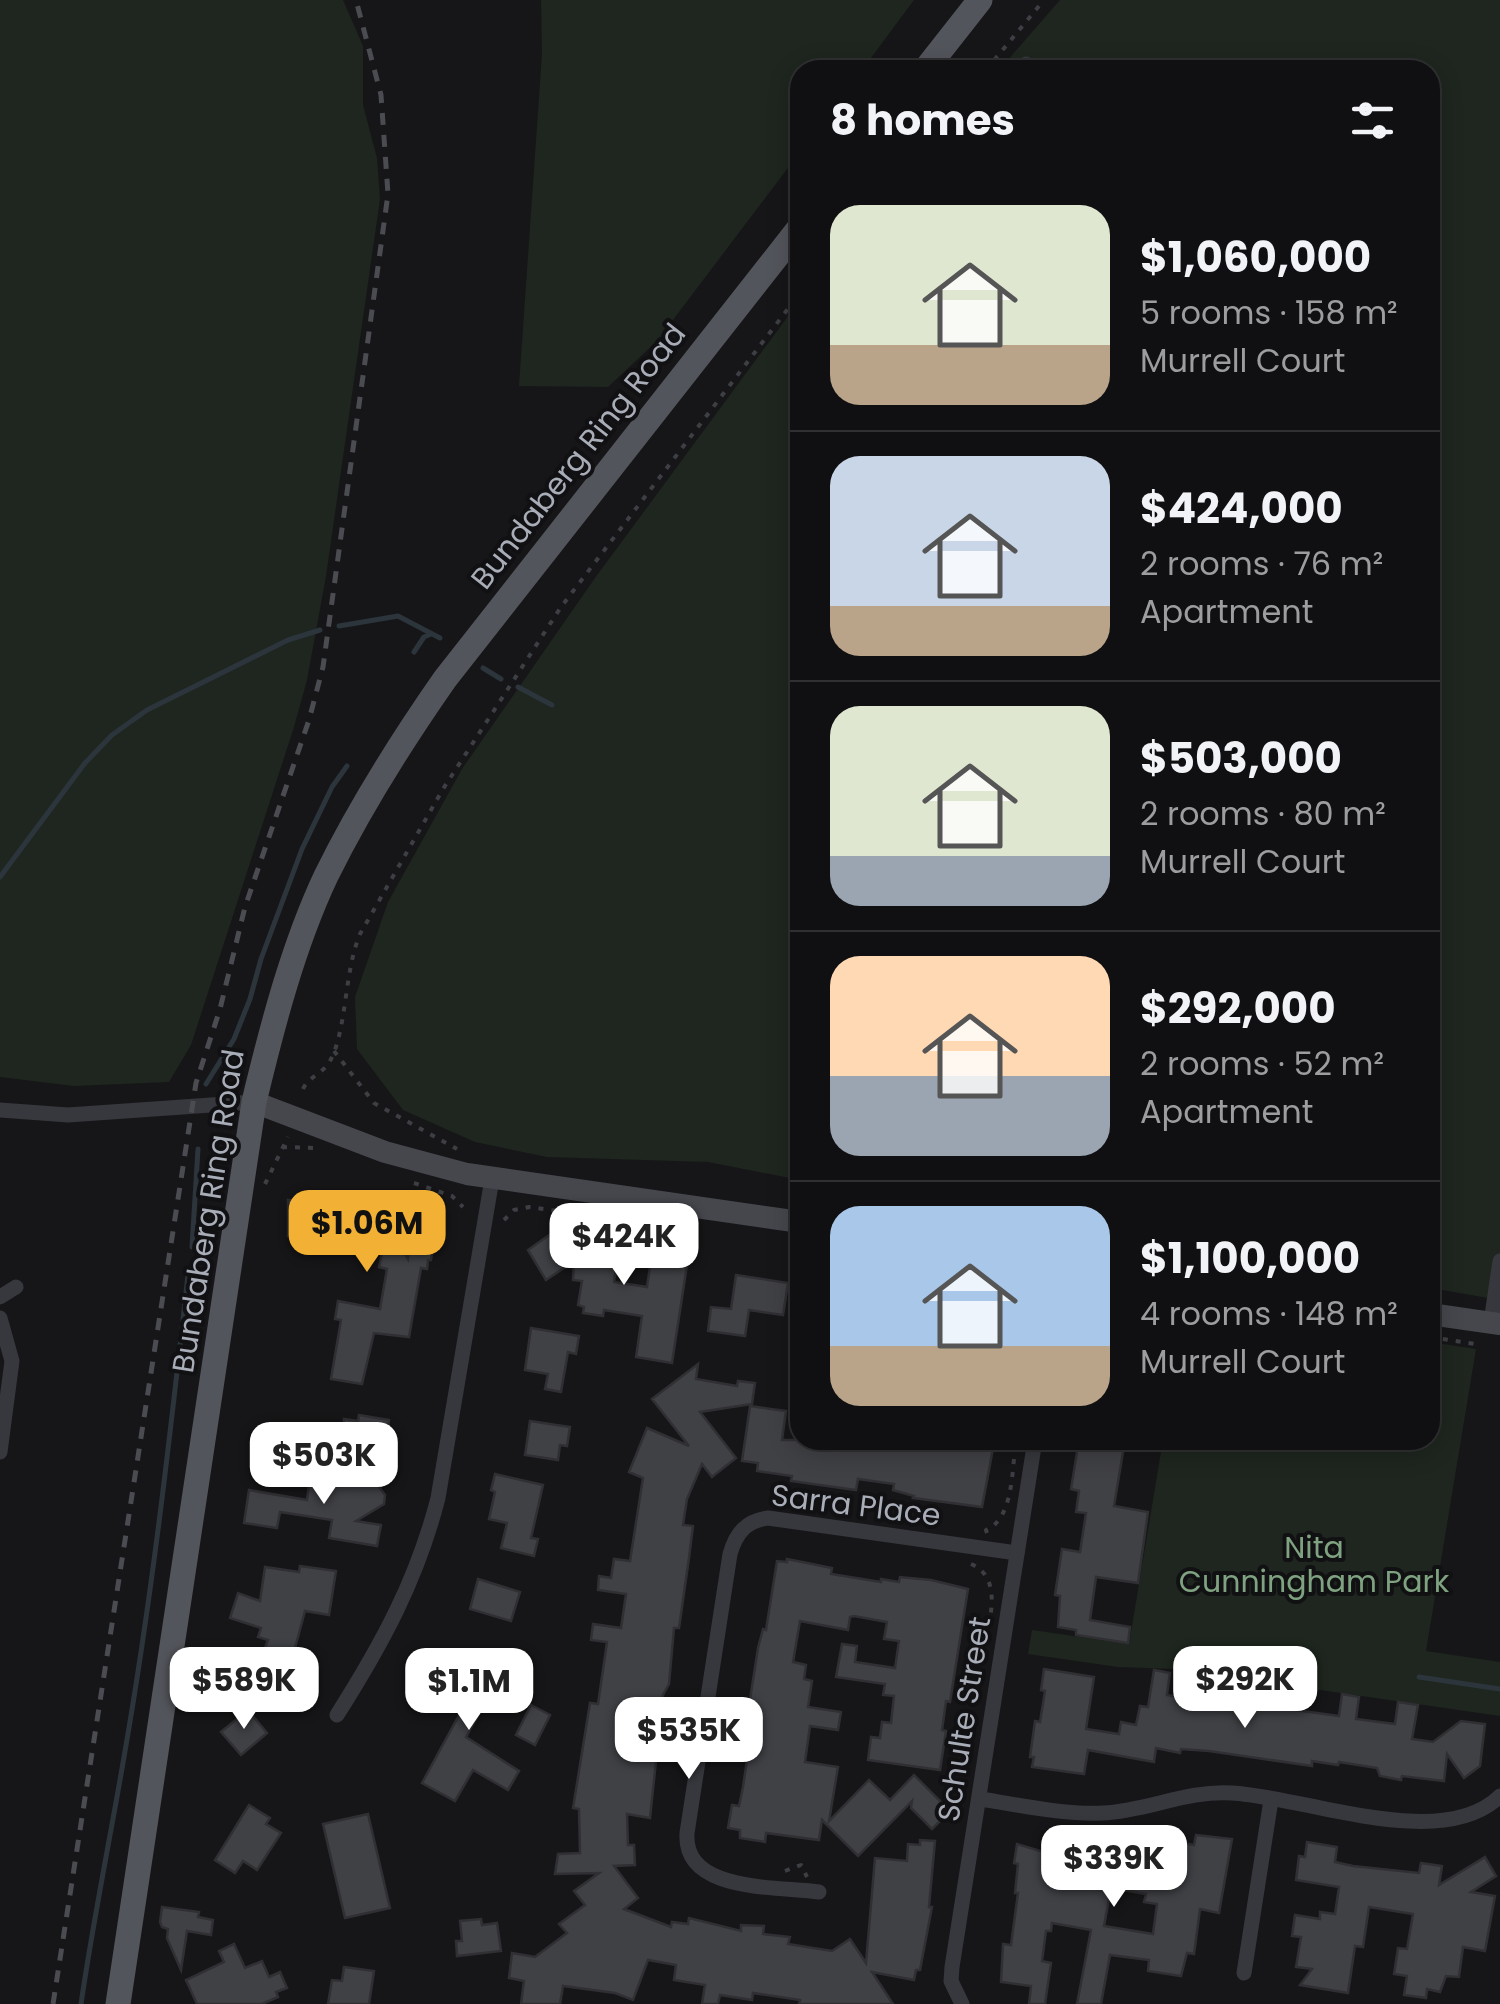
<!DOCTYPE html>
<html lang="en">
<head>
<meta charset="utf-8">
<style>
  body { margin:0; font-family:Poppins,sans-serif; background:#1e1e20; color:#f1f3f6; height:100vh; display:flex; flex-direction:column; font-size:38px; white-space:nowrap }
  * { box-sizing:border-box; margin:0 }
  p { font-size:32px; color:#9c9d9f }
  .icon { flex:none; width:55px; height:55px; fill:none; stroke:currentColor; stroke-width:2; stroke-linecap:round; stroke-linejoin:round }
  .map { position:relative; flex:1; overflow:hidden }
  .panel { position:absolute; left:790px; top:60px; width:650px; height:1390px; display:flex; flex-direction:column; background:#101012; border-radius:30px; box-shadow:0 5px 25px #0003,0 0 0 2px #303032 }
  .panel>* { flex:none }
  .price { position:absolute; translate:-50% -85px; padding:0 22px; border-radius:20px; background:#fff; color:#222; font-size:32px; line-height:65px; filter:drop-shadow(0 2px 5px #0008) }
  .price::after { content:''; position:absolute; left:50%; top:60px; width:30px; height:22px; margin-left:-15px; background:inherit; clip-path:polygon(0 0,100% 0,50% 100%) }
  .price.selected { background:#f2b134; color:#111 }
  ul { padding:0; list-style:none }
  li { display:flex; align-items:center; gap:30px; height:250px; padding:0 40px }
  li+li { border-top:2px solid #303032 }
  li span { display:grid; place-items:center; flex:none; width:280px; height:200px; border-radius:30px; color:#555 }
  li>.icon { margin-inline-start:auto }
  span .icon { width:120px; height:120px; fill:#fffc; stroke-width:1 }
  li b { font-size:42px }
  h2 { display:flex; justify-content:space-between; align-items:center; height:120px; padding:0 40px; font-size:42px }
  .map>svg:first-child { display:block }
  .green { fill:#1e261f }
  .lines { fill:none; stroke-linecap:round; stroke-linejoin:round }
  .stream { stroke:#2c353c; stroke-width:5 }
  .building { fill:#404145; stroke:#303034; stroke-width:2.5; fill-rule:evenodd }
  .path { stroke:#3d3f44; stroke-width:4; stroke-dasharray:5 8; stroke-linecap:butt }
  .street { stroke:#37383d; stroke-width:15 }
  .secondary { stroke:#45474d; stroke-width:22 }
  .primary { stroke:#53555c; stroke-width:25 }
  .rail { stroke:#4a4c52; stroke-width:5; stroke-dasharray:12 10; stroke-linecap:butt }
  .labels { text-anchor:middle; dominant-baseline:central; stroke-width:8; stroke-linejoin:round; paint-order:stroke }
  .street-label { font-size:30px; fill:#a8adb8; stroke:#111113 }
  .park-label { font-size:30px; fill:#7fa381; stroke:#111113 }
</style>
</head>
<body>
<div class="map">
<svg width="1500" height="2004" viewBox="0 0 1500 2004">
  <rect width="100%" height="100%" fill="#161618"/>
  <g class="green">
    <polygon points="0,0 343,0 363,46 363,105 377,158 380,199 326,576 307,680 294,727 191,1045 169,1082 74,1086 0,1077"/>
    <polygon points="541,0 914,0 862,70 800,70 800,152 657,341 608,387 519,386 542,54"/>
    <polygon points="1060,0 1500,0 1500,1300 1430,1288 1430,70 999,70"/>
    <polygon points="800,300 800,1180 708,1162 547,1157 475,1142 403,1110 357,1049 355,997 388,902 462,769 595,578"/>
    <polygon points="1430,1342 1476,1349 1426,1651 1500,1662 1500,1716 1174,1669 1118,1667 1028,1654 1032,1630 1129,1644 1163,1440 1430,1440"/>
  </g>
  <g class="lines">
    <g class="stream">
      <polyline points="339,626 398,616 440,638"/>
      <polyline points="414,652 424,637 431,634"/>
      <polyline points="483,668 501,679"/>
      <polyline points="518,687 552,705"/>
      <polyline points="0,877 85,763 112,735 147,710 288,640 320,630"/>
      <polyline points="206,1084 234,1039 250,999 261,959 302,849 332,787 347,766"/>
      <polyline points="192,1247 198,1149"/>
      <polyline points="1419,1677 1500,1689"/>
      <path d="M81,2004C93,1921 110,1839 124,1757C152,1597 170,1436 188,1275"/>
    </g>
  </g>
  <g class="building">
    <polygon points="296,1196 349,1201 349,1218 377,1204 408,1259 414,1212 437,1219 431,1260 428,1260 427,1269 421,1268 409,1337 374,1333 362,1384 331,1379 341,1320 335,1319 338,1301 380,1309 387,1269 379,1267 385,1240 361,1253 352,1237 348,1245 326,1207 326,1245 297,1245 298,1237 288,1236 288,1200 296,1201"/>
    <polygon points="552,1233 563,1249 584,1252 587,1236 620,1241 614,1282 647,1287 653,1246 689,1252 672,1363 636,1357 642,1316 604,1310 603,1316 583,1313 584,1307 578,1305 582,1281 573,1280 574,1261 546,1280 528,1250"/>
    <polygon points="736,1275 788,1283 783,1315 749,1310 745,1336 708,1331 711,1307 731,1309"/>
    <polygon points="531,1328 579,1336 576,1354 568,1352 561,1392 545,1389 548,1374 525,1370"/>
    <polygon points="698,1364 696,1379 737,1386 738,1381 755,1383 752,1404 700,1412 736,1458 712,1477 702,1464 687,1499 683,1525 693,1526 689,1558 679,1628 674,1628 669,1684 663,1695 650,1818 627,1814 628,1845 634,1845 635,1865 614,1866 638,1898 624,1909 671,1927 672,1922 688,1924 689,1918 741,1931 741,1925 764,1926 763,1934 790,1937 788,1944 832,1951 850,1939 866,1963 875,1858 907,1861 908,1844 920,1845 920,1840 935,1841 929,1907 932,1907 920,1970 916,1970 914,1980 872,1972 893,2004 799,2004 800,2000 753,1993 752,2000 720,1995 718,2004 702,2004 705,1985 674,1980 676,1965 648,1960 633,2000 615,1993 563,1986 560,2004 521,2004 524,1981 509,1978 512,1953 535,1957 567,1933 559,1924 585,1905 574,1891 599,1873 555,1874 558,1854 580,1853 579,1809 573,1808 590,1703 598,1704 607,1642 591,1640 593,1624 621,1628 626,1594 598,1590 599,1576 611,1578 614,1559 630,1561 643,1478 629,1472 647,1428 689,1446 652,1399"/>
    <polygon points="750,1406 786,1411 782,1440 972,1440 994,1443 982,1507 913,1498 914,1496 893,1490 894,1484 858,1479 856,1490 791,1481 792,1476 757,1471 758,1463 742,1461"/>
    <polygon points="359,1415 389,1420 384,1451 354,1446 354,1442 342,1439 344,1419 358,1421"/>
    <polygon points="530,1421 570,1427 567,1446 560,1445 558,1460 525,1455"/>
    <polygon points="289,1426 310,1430 306,1454 284,1451"/>
    <polygon points="1079,1440 1125,1440 1114,1506 1148,1512 1138,1583 1096,1577 1090,1620 1130,1627 1128,1643 1076,1635 1076,1630 1058,1627 1060,1596 1055,1595 1062,1549 1080,1552 1086,1513 1076,1512 1079,1491 1071,1489"/>
    <polygon points="311,1472 377,1484 385,1495 384,1504 356,1521 381,1525 377,1546 329,1538 332,1520 280,1512 277,1528 244,1523 249,1490 307,1500"/>
    <polygon points="495,1474 543,1485 531,1538 538,1539 534,1556 501,1548 507,1523 489,1519 495,1492 491,1490"/>
    <polygon points="787,1559 832,1568 831,1574 881,1582 881,1579 899,1582 900,1577 931,1580 968,1589 950,1702 946,1701 942,1730 946,1731 940,1770 868,1760 871,1737 880,1738 882,1722 891,1723 894,1696 883,1695 885,1684 836,1677 842,1644 857,1646 855,1662 895,1668 899,1641 884,1639 887,1622 854,1616 850,1617 848,1630 800,1621 793,1662 806,1665 804,1679 812,1681 808,1707 841,1712 838,1730 810,1726 805,1762 838,1767 829,1821 869,1780 890,1800 914,1775 950,1811 932,1829 911,1808 912,1801 858,1856 822,1820 819,1840 766,1833 765,1842 740,1838 740,1830 728,1828 732,1805 739,1806 743,1787 750,1740 749,1732 745,1731 758,1648 763,1629 766,1630 777,1561 787,1562"/>
    <polygon points="300,1566 336,1571 329,1615 305,1611 288,1674 259,1664 268,1640 258,1637 261,1628 230,1618 238,1593 260,1601 265,1567 299,1572"/>
    <polygon points="478,1579 520,1592 511,1621 470,1609"/>
    <polygon points="470,1650 505,1668 466,1737 519,1771 508,1790 473,1770 455,1801 422,1783 464,1706 445,1695"/>
    <polygon points="1044,1669 1094,1677 1086,1729 1119,1734 1121,1722 1136,1725 1140,1706 1148,1707 1154,1670 1170,1673 1167,1695 1204,1702 1208,1676 1225,1679 1222,1694 1267,1701 1270,1684 1298,1688 1295,1710 1339,1716 1342,1694 1359,1697 1356,1719 1395,1724 1398,1702 1418,1705 1412,1739 1433,1742 1461,1721 1485,1724 1480,1766 1464,1778 1447,1754 1444,1781 1402,1776 1401,1780 1380,1776 1377,1768 1339,1762 1338,1765 1312,1761 1312,1766 1209,1751 1181,1749 1180,1753 1156,1748 1154,1762 1088,1750 1084,1774 1032,1767 1034,1757 1030,1757 1035,1721 1040,1722 1045,1691 1041,1690"/>
    <polygon points="531,1705 550,1715 535,1745 516,1735"/>
    <polygon points="248,1710 267,1733 241,1755 221,1732"/>
    <polygon points="249,1805 270,1818 266,1824 281,1833 257,1870 243,1861 235,1873 215,1860"/>
    <polygon points="368,1814 390,1908 345,1918 323,1824"/>
    <path d="M1196,1835L1232,1839L1219,1913L1200,1909L1194,1954L1187,1953L1181,1976L1148,1971L1149,1960L1110,1955L1101,2004H1077L1091,1930L1052,1923L1051,1931H1046L1042,1961L1051,1963L1045,2004H1029L1031,1986L1001,1982L1003,1944L1011,1945L1018,1893H1015L1018,1864L1014,1863L1017,1844L1057,1856L1056,1865L1088,1870L1090,1860L1099,1862L1100,1856L1137,1860L1139,1850L1155,1853L1156,1845L1164,1846L1165,1840L1194,1845ZM1111,1888L1146,1894L1144,1902L1157,1904L1153,1934L1104,1926Z"/>
    <polygon points="1307,1842 1337,1847 1335,1862 1353,1866 1419,1873 1421,1863 1442,1866 1439,1885 1485,1857 1496,1876 1471,1892 1495,1896 1485,1951 1463,1947 1459,1977 1446,1976 1440,1992 1427,1989 1426,1998 1404,1995 1407,1976 1394,1974 1398,1948 1407,1949 1413,1914 1369,1907 1363,1947 1355,1946 1348,1993 1300,1985 1312,1969 1296,1967 1301,1937 1292,1936 1295,1915 1320,1919 1320,1912 1335,1914 1339,1887 1296,1880 1299,1856 1305,1857"/>
    <polygon points="162,1907 199,1912 198,1917 213,1920 211,1935 187,1931 181,1970 167,1938 168,1929 162,1927 160,1922"/>
    <polygon points="481,1919 482,1925 497,1923 501,1951 457,1956 456,1941 462,1941 460,1921"/>
    <polygon points="234,1944 245,1968 262,1961 269,1977 280,1972 287,1988 276,1992 278,1997 262,2004 197,2004 186,1980 224,1962 219,1951"/>
    <polygon points="344,1967 374,1971 369,2004 328,2004 332,1980 342,1981"/>
  </g>
  <g class="lines">
    <g class="path">
      <polyline points="986,70 1044,0"/>
      <polyline points="334,1051 374,1103 457,1149"/>
      <path d="M303,1089C309,1076 324,1073 330,1061C347,1030 344,972 360,934L443,789L561,607L800,293"/>
      <polyline points="282,1147 317,1148"/>
      <polyline points="414,1183 452,1196 463,1207"/>
      <polyline points="265,1184 288,1137"/>
      <polyline points="504,1220 514,1210 529,1207 700,1231"/>
      <polyline points="1430,1337 1475,1344"/>
      <path d="M987,1533L986,1530C1014,1519 1012,1467 1016,1440"/>
      <path d="M971,1564C1007,1579 986,1630 982,1659"/>
      <polyline points="785,1871 801,1865 807,1877"/>
    </g>
    <g class="street">
      <polyline points="1025,70 1026,64"/>
      <polyline points="0,1110 68,1115 254,1102"/>
      <polyline points="0,1297 16,1287"/>
      <polyline points="0,1318 12,1361 0,1452"/>
      <polyline points="1491,1322 1500,1261"/>
      <path d="M337,1715C382,1644 417,1580 438,1498L492,1179"/>
      <path d="M980,1799C1020,1805 1063,1815 1103,1813C1147,1811 1187,1790 1232,1793C1306,1797 1442,1853 1500,1796"/>
      <path d="M819,1892C777,1886 683,1893 687,1833L730,1554C736,1533 746,1521 768,1518L1017,1553"/>
      <polyline points="1244,1973 1271,1800"/>
      <polyline points="962,2004 951,1981 952,1967 1035,1440"/>
    </g>
    <g class="secondary">
      <polyline points="254,1102 385,1152 467,1174 800,1222"/>
      <polyline points="1430,1314 1500,1324"/>
    </g>
    <g class="primary">
      <polyline points="925,70 980,0"/>
      <path d="M118,2004L254,1102C272,1027 293,946 326,876C360,807 401,742 445,679L800,227"/>
    </g>
    <polyline class="rail" points="53,2004 196,1083 220,1009 245,907 309,720 323,667 388,194 381,95 356,0"/>
  </g>
  <g class="labels">
    <g class="street-label">
      <text transform="translate(578 456) rotate(-52)">Bundaberg Ring Road</text>
      <text transform="translate(208 1211) rotate(-81)">Bundaberg Ring Road</text>
      <text transform="translate(856 1505) rotate(7)">Sarra Place</text>
      <text transform="translate(964 1719) rotate(-81)">Schulte Street</text>
    </g>
    <g class="park-label">
      <text x="1314" y="1547">Nita<tspan x="1314" dy="34">Cunningham Park</tspan></text>
    </g>
  </g>
</svg>
<b class="price selected" style="left:367px;top:1275px">$1.06M</b>
<b class="price" style="left:624px;top:1288px">$424K</b>
<b class="price" style="left:324px;top:1507px">$503K</b>
<b class="price" style="left:1245px;top:1731px">$292K</b>
<b class="price" style="left:244px;top:1732px">$589K</b>
<b class="price" style="left:469px;top:1733px">$1.1M</b>
<b class="price" style="left:689px;top:1782px">$535K</b>
<b class="price" style="left:1114px;top:1910px">$339K</b>
<section class="panel">
<h2>8 homes<svg class="icon" aria-label="filters" viewBox="0 0 24 24"><path d="M4 7h16M4 17h16"/><circle cx="9" cy="7" r="2"/><circle cx="15" cy="17" r="2"/></svg></h2>
<ul>
<li><span style="background:linear-gradient(#dfe7d0 70%,#b9a48a 0)"><svg class="icon" aria-label="home" viewBox="0 0 24 24"><path d="M3 11l9-7 9 7M6 9v11h12V9"/></svg></span><div><b>$1,060,000</b><p>5 rooms · 158 m²</p><p>Murrell Court</p></div></li>
<li><span style="background:linear-gradient(#c9d6e8 75%,#b9a48a 0)"><svg class="icon" aria-label="home" viewBox="0 0 24 24"><path d="M3 11l9-7 9 7M6 9v11h12V9"/></svg></span><div><b>$424,000</b><p>2 rooms · 76 m²</p><p>Apartment</p></div></li>
<li><span style="background:linear-gradient(#dfe7d0 75%,#9aa5b1 0)"><svg class="icon" aria-label="home" viewBox="0 0 24 24"><path d="M3 11l9-7 9 7M6 9v11h12V9"/></svg></span><div><b>$503,000</b><p>2 rooms · 80 m²</p><p>Murrell Court</p></div></li>
<li><span style="background:linear-gradient(#ffd9b3 60%,#9aa5b1 0)"><svg class="icon" aria-label="home" viewBox="0 0 24 24"><path d="M3 11l9-7 9 7M6 9v11h12V9"/></svg></span><div><b>$292,000</b><p>2 rooms · 52 m²</p><p>Apartment</p></div></li>
<li><span style="background:linear-gradient(#a9c7e8 70%,#b9a48a 0)"><svg class="icon" aria-label="home" viewBox="0 0 24 24"><path d="M3 11l9-7 9 7M6 9v11h12V9"/></svg></span><div><b>$1,100,000</b><p>4 rooms · 148 m²</p><p>Murrell Court</p></div></li>
</ul>
</section>
</div>
</body>
</html>
